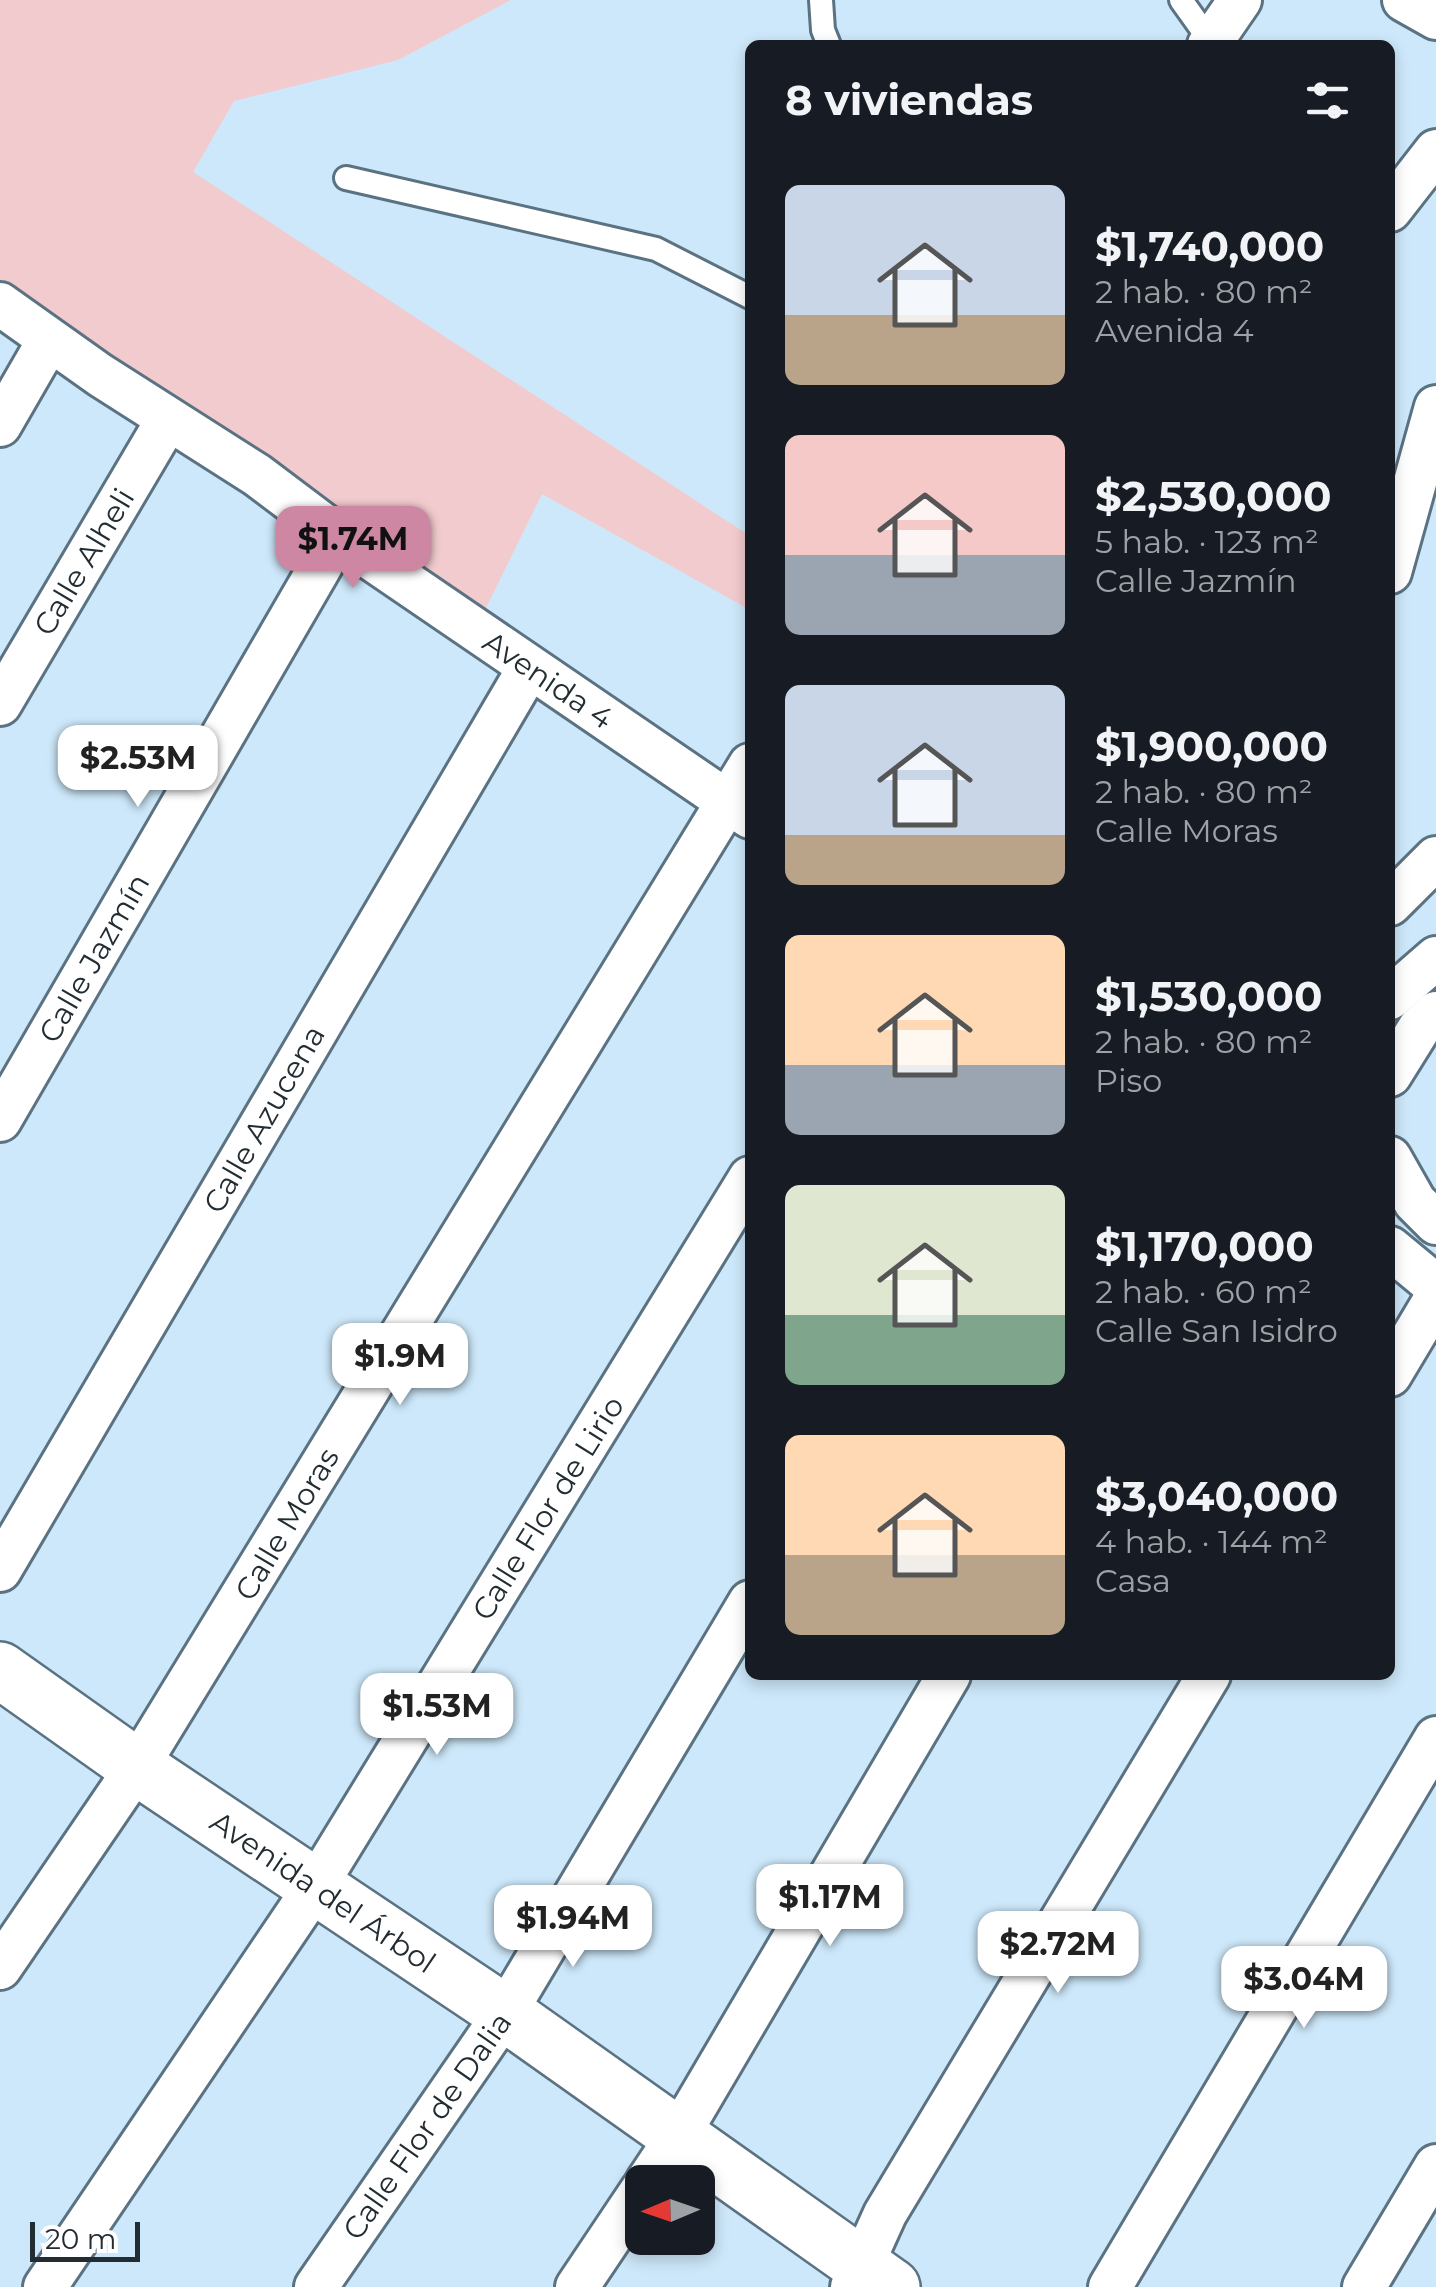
<!DOCTYPE html>
<html lang="es">
<head>
<meta charset="utf-8">
<style>
  body { margin:0; font-family:Montserrat,sans-serif; background:#20242c; color:#f1f3f6; height:100vh; display:flex; flex-direction:column; font-size:38px; white-space:nowrap }
  * { box-sizing:border-box; margin:0 }
  p { font-size:32px; color:#9ea1a6 }
  .icon { flex:none; width:55px; height:55px; fill:none; stroke:currentColor; stroke-width:2; stroke-linecap:round; stroke-linejoin:round }
  .map { position:relative; flex:1; overflow:hidden }
  .drawer { position:absolute; left:745px; top:40px; width:650px; height:1640px; display:flex; flex-direction:column; background:#171b24; border-radius:15px; box-shadow:0 5px 15px #0003 }
  .drawer>* { flex:none }
  .needle { width:65px; rotate:268deg }
  .buttons { position:absolute; left:625px; top:2165px; display:grid; gap:20px }
  .buttons a { display:grid; place-items:center; width:90px; height:90px; border-radius:15px; background:#171b24; box-shadow:0 5px 15px #0003; font-size:50px }
  .scale { position:absolute; left:30px; bottom:25px; width:110px; box-sizing:border-box; padding-left:10px; border:5px solid #222d33; border-top:0; font-size:28px; line-height:35px; white-space:nowrap; color:#222d33; -webkit-text-stroke:8px #fff; paint-order:stroke }
  .price { position:absolute; translate:-50% -85px; padding:0 22px; border-radius:20px; background:#fff; color:#222; font-size:32px; line-height:65px; filter:drop-shadow(0 2px 5px #0008) }
  .price::after { content:''; position:absolute; left:50%; top:60px; width:30px; height:22px; margin-left:-15px; background:inherit; clip-path:polygon(0 0,100% 0,50% 100%) }
  .price.on { background:#cd87a2; color:#111 }
  ul { padding:0; list-style:none }
  li { display:flex; align-items:center; gap:30px; height:250px; padding:0 40px }
  li span { display:grid; place-items:center; flex:none; width:280px; height:200px; border-radius:15px; color:#555 }
  li>.icon { margin-inline-start:auto }
  span .icon { width:120px; height:120px; fill:#fffc; stroke-width:1 }
  li b { font-size:42px }
  h2 { display:flex; justify-content:space-between; align-items:center; height:120px; padding:0 40px; font-size:42px }
  .map>svg:first-child { display:block }
  .green { fill:#f2cbce }
  .lines { fill:none; stroke-linecap:round; stroke-linejoin:round }
  .lane-casing { stroke:#5a7282; stroke-width:28 }
  .street-casing { stroke:#5a7282; stroke-width:48 }
  .secondary-casing { stroke:#5a7282; stroke-width:60 }
  .lane { stroke:#fff; stroke-width:22 }
  .street { stroke:#fff; stroke-width:42 }
  .secondary { stroke:#fff; stroke-width:55 }
  .labels { text-anchor:middle; dominant-baseline:central; stroke-width:10; stroke-linejoin:round; paint-order:stroke }
  .street-label { font-size:30px; fill:#222d33; stroke:#fff }
</style>
</head>
<body>
<div class="map">
<svg width="1436" height="2287" viewBox="0 0 1436 2287">
  <rect width="100%" height="100%" fill="#cde8fa"/>
  <polygon class="green" points="0,0 511,0 398,60 234,101 193,172 750,536 750,610 542,494 483,614 0,299"/>
  <g class="lines">
    <g class="lane-casing">
      <g id="lane">
        <polyline points="821,0 823,30 829,45"/>
        <polyline points="1181,0 1211,42"/>
        <polyline points="346,178 656,249 750,297"/>
      </g>
    </g>
    <g class="street-casing">
      <g id="street">
        <polyline points="1404,0 1436,18"/>
        <polyline points="1209,45 1240,0"/>
        <polyline points="1390,210 1436,151"/>
        <polyline points="0,304 100,375 257,475 338,536 750,817"/>
        <polyline points="0,425 49,340"/>
        <polyline points="1390,572 1436,407"/>
        <polyline points="0,704 168,419"/>
        <polyline points="1390,904 1436,858"/>
        <polyline points="1390,998 1436,958"/>
        <polyline points="1390,1075 1420,1027 1436,1013"/>
        <polyline points="0,1120 338,536"/>
        <polyline points="1390,1158 1415,1202 1436,1223"/>
        <polyline points="1390,1248 1436,1286"/>
        <polyline points="1390,1375 1436,1298"/>
        <polyline points="0,1570 529,668"/>
        <polyline points="0,1968 137,1767 750,765"/>
        <polyline points="647,2182 679,2134 949,1675"/>
        <polyline points="45,2287 315,1887 750,1178"/>
        <polyline points="316,2287 505,2013 750,1602"/>
        <polyline points="577,2287 642,2190"/>
        <polyline points="852,2287 885,2214 1209,1675"/>
        <polyline points="1110,2287 1436,1738"/>
        <polyline points="1364,2287 1436,2166"/>
      </g>
    </g>
    <g class="secondary-casing">
      <polyline id="secondary" points="0,1670 137,1767 505,2013 892,2287"/>
    </g>
    <use href="#lane" class="lane"/>
    <use href="#street" class="street"/>
    <use href="#secondary" class="secondary"/>
  </g>
  <g class="labels">
    <g class="street-label">
      <text transform="translate(84 562) rotate(-59)">Calle Alheli</text>
      <text transform="translate(548 680) rotate(34)">Avenida 4</text>
      <text transform="translate(94 958) rotate(-60)">Calle Jazmín</text>
      <text transform="translate(264 1119) rotate(-60)">Calle Azucena</text>
      <text transform="translate(548 1508) rotate(-58)">Calle Flor de Lirio</text>
      <text transform="translate(287 1524) rotate(-59)">Calle Moras</text>
      <text transform="translate(323 1892) rotate(34)">Avenida del Árbol</text>
      <text transform="translate(427 2126) rotate(-55)">Calle Flor de Dalia</text>
    </g>
  </g>
</svg>
<div class="buttons">
<a><svg class="needle" viewBox="-14 -14 28 28"><path d="M0-13l5 13h-10z" fill="#e53935"/><path d="M0 13l5-13h-10z" fill="#9ea1a6"/></svg></a>
</div>
<div class="scale">20 m</div>
<b class="price on" style="left:353px;top:591px">$1.74M</b>
<b class="price" style="left:138px;top:810px">$2.53M</b>
<b class="price" style="left:400px;top:1408px">$1.9M</b>
<b class="price" style="left:437px;top:1758px">$1.53M</b>
<b class="price" style="left:830px;top:1949px">$1.17M</b>
<b class="price" style="left:573px;top:1970px">$1.94M</b>
<b class="price" style="left:1058px;top:1996px">$2.72M</b>
<b class="price" style="left:1304px;top:2031px">$3.04M</b>
<section class="drawer">
<h2>8 viviendas<svg class="icon" aria-label="filters" viewBox="0 0 24 24"><path d="M4 7h16M4 17h16"/><circle cx="9" cy="7" r="2"/><circle cx="15" cy="17" r="2"/></svg></h2>
<ul>
<li><span style="background:linear-gradient(#c9d6e8 65%,#b9a48a 0)"><svg class="icon" aria-label="home" viewBox="0 0 24 24"><path d="M3 11l9-7 9 7M6 9v11h12V9"/></svg></span><div><b>$1,740,000</b><p>2 hab. · 80 m²</p><p>Avenida 4</p></div></li>
<li><span style="background:linear-gradient(#f6c9c9 60%,#9aa5b1 0)"><svg class="icon" aria-label="home" viewBox="0 0 24 24"><path d="M3 11l9-7 9 7M6 9v11h12V9"/></svg></span><div><b>$2,530,000</b><p>5 hab. · 123 m²</p><p>Calle Jazmín</p></div></li>
<li><span style="background:linear-gradient(#c9d6e8 75%,#b9a48a 0)"><svg class="icon" aria-label="home" viewBox="0 0 24 24"><path d="M3 11l9-7 9 7M6 9v11h12V9"/></svg></span><div><b>$1,900,000</b><p>2 hab. · 80 m²</p><p>Calle Moras</p></div></li>
<li><span style="background:linear-gradient(#ffd9b3 65%,#9aa5b1 0)"><svg class="icon" aria-label="home" viewBox="0 0 24 24"><path d="M3 11l9-7 9 7M6 9v11h12V9"/></svg></span><div><b>$1,530,000</b><p>2 hab. · 80 m²</p><p>Piso</p></div></li>
<li><span style="background:linear-gradient(#dfe7d0 65%,#7fa58c 0)"><svg class="icon" aria-label="home" viewBox="0 0 24 24"><path d="M3 11l9-7 9 7M6 9v11h12V9"/></svg></span><div><b>$1,170,000</b><p>2 hab. · 60 m²</p><p>Calle San Isidro</p></div></li>
<li><span style="background:linear-gradient(#ffd9b3 60%,#b9a48a 0)"><svg class="icon" aria-label="home" viewBox="0 0 24 24"><path d="M3 11l9-7 9 7M6 9v11h12V9"/></svg></span><div><b>$3,040,000</b><p>4 hab. · 144 m²</p><p>Casa</p></div></li>
</ul>
</section>
</div>
</body>
</html>
